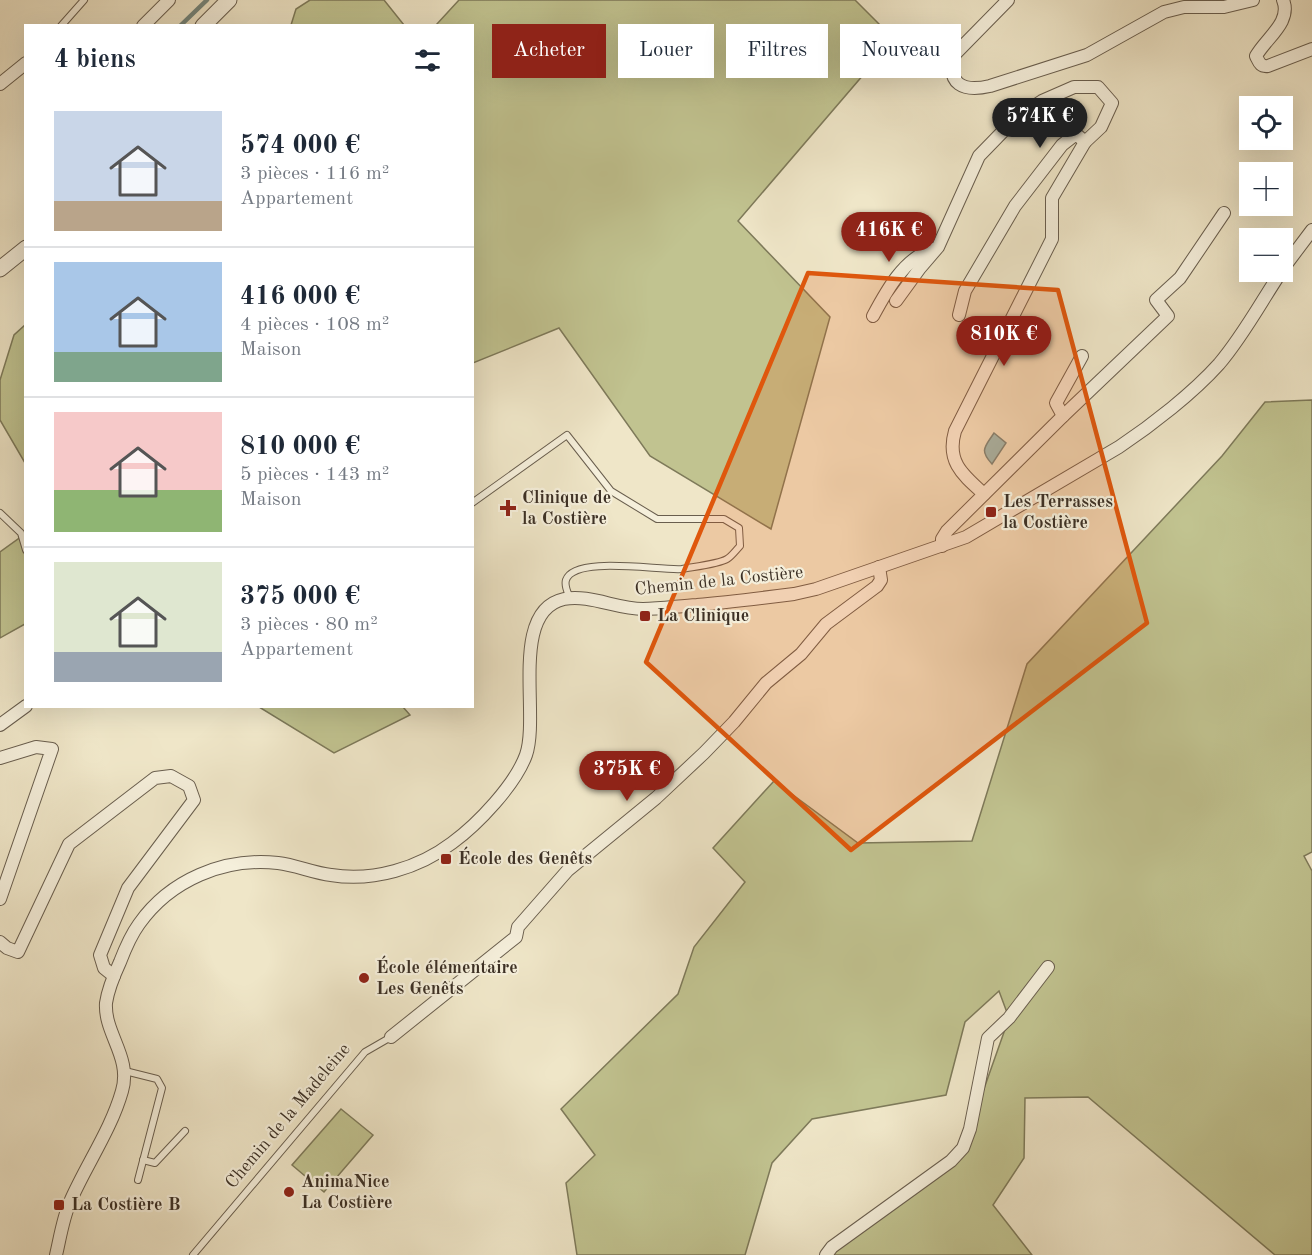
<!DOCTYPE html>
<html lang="fr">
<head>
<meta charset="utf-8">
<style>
  body { margin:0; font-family:"Old Standard TT",serif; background:#f2f2f3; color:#1f2937; height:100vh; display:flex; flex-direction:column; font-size:22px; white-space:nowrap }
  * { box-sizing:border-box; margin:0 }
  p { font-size:20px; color:#747a83 }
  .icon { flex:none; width:33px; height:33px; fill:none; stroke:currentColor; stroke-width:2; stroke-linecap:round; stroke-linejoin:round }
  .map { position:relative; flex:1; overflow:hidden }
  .details { position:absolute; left:24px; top:24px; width:450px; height:684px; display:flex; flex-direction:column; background:#fff; border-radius:0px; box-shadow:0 6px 24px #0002 }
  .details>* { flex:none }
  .top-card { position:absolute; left:492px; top:24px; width:570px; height:54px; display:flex; gap:12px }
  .tools { position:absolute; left:1239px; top:96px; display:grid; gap:12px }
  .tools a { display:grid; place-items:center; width:54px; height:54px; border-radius:0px; background:#fff; box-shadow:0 6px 24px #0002; font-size:30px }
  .price { position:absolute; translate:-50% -51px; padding:0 14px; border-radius:21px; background:#8f2418; color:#fff; font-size:20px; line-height:39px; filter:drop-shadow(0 2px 3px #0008) }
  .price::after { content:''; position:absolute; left:50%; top:36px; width:18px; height:14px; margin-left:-9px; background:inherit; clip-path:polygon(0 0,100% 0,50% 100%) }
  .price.selected { background:#222; color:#fff }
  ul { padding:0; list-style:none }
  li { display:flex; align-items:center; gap:18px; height:150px; padding:0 30px }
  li+li { border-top:2px solid #e0e1e3 }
  li span { display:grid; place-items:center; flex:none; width:168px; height:120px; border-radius:0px; color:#555 }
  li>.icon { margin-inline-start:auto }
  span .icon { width:72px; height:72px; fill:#fffc; stroke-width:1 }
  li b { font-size:26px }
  h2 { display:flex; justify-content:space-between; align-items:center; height:72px; padding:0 30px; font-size:26px }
  .chip { padding:0 21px; border-radius:0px; background:#fff; box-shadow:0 6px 24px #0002; font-size:21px; line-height:54px }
  .chip.selected { background:#8f2418; color:#fff }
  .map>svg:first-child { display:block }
  .green { fill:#c1c390; stroke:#7e7a5a; stroke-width:1.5 }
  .water { fill:#9abfb8; stroke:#74867d; stroke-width:1.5 }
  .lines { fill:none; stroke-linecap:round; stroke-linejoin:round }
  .stream { stroke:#74867d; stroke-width:4.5 }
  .service-casing { stroke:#695e4e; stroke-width:8 }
  .minor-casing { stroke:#695e4e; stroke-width:14 }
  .tertiary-casing { stroke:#695e4e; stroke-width:17 }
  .service { stroke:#f5efdb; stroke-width:6 }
  .minor { stroke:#f5efdb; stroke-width:12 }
  .tertiary { stroke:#f5efdb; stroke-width:15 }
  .marked { fill:#df570d; fill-opacity:0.2; stroke:#df570d; stroke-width:4.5; stroke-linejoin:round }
  .poi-dot { fill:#8f2418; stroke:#f5efdb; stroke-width:2 }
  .labels { text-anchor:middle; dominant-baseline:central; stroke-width:4.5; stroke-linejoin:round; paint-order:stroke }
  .poi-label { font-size:18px; font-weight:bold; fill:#3c3025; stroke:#f5efdb; text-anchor:start }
  .street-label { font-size:18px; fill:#3c3025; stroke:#f5efdb }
</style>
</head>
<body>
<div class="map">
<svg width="1312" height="1255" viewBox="0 0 1312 1255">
  <rect width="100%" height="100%" fill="#efe6c8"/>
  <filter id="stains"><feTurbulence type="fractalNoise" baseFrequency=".00333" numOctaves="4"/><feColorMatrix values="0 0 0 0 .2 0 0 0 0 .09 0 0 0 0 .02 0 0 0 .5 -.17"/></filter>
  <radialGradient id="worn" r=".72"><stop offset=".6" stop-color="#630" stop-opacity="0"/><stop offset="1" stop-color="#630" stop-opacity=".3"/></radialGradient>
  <g class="green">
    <polygon points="310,0 384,0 404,25 291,25 296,9"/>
    <polygon points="459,0 855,0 894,39 738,221 830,317 771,529 650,456 559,328 473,363 472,26 436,25"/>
    <polygon points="25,325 25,463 0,420 0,380 14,335"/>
    <polygon points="1312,400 1312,852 1304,856 1312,871 1312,1255 1275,1255 1088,1097 1025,1098 1024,1158 993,1205 1032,1255 826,1255 963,1148 1009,1018 999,991 965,1022 946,1095 812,1119 772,1163 745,1255 577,1255 566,1183 595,1155 561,1109 678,994 694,947 745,882 713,848 774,781 858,843 972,841 1027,664 1222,456 1265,402"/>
    <polygon points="25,534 25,624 0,638 0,552"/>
    <polygon points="259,707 403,707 410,715 334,753"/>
    <polygon points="341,1109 373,1135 324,1192 292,1165"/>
  </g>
  <path class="water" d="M994,433L1006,443L992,464C979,450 985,447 994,433Z"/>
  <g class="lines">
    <polyline class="stream" points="180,26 207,0"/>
    <g class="service-casing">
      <g id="service">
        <polyline points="61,26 84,0"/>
        <path d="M472,503L567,435L611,491L657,519H724L739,528L740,546C736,550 732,556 727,559C719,564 692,567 682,569C660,571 574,555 566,580C564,586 568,593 570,598"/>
        <polyline points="0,513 21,533 26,550"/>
        <polyline points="125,1071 157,1079 162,1088 138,1180"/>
        <polyline points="143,1160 155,1163 185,1131"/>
        <polyline points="193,1255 365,1052 391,1037"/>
      </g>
    </g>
    <g class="minor-casing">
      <g id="minor">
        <path d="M1008,0L955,54C945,85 964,92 990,86L1087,55L1164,12L1184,7H1224L1253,0"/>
        <path d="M1283,0C1292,22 1266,38 1256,56C1259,62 1260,67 1268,66L1312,49"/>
        <polyline points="143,26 169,0"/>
        <polyline points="0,84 26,63"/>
        <polyline points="1282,270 1312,230"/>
        <polyline points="896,301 920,268 938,247 979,156 1015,119 1042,101 1074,87 1098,87 1112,103 1101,127 1085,142"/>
        <path d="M959,315L965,291L1015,206L1062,145L1076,134L1085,142L1052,198V239L955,431C946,462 963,475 984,494"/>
        <path d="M873,316C887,290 903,260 932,249"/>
        <polyline points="1063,416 1056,403 1082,356"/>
        <polyline points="942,546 942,539 947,531 1063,416 1168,316 1156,300 1180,278 1224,213"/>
        <polyline points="0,725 26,706"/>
        <polyline points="0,758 36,747 52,749 0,899"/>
        <polyline points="0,942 7,948 18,952 69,844 155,778 171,776 189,786 194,800 128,888 100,955 104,968 114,976"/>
        <polyline points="391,1037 516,937 518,927 568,870 656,798 704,753 734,722 766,683 801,654 826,624 877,586 881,580 879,567"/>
        <path d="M56,1255C60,1238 63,1218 70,1202C86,1165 111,1130 122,1091C132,1057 104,1034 106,1003C108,989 114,975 120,962C125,949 131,935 139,924C170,880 224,857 278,863C296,865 313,873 331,875C373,882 419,868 452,843C478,824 515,785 526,755C540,715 509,611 564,599C589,594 617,609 643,609C661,609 679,606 697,605C730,602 762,598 794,594L816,589L966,537L1119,447C1152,425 1193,393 1219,364C1243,336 1261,302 1281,272"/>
        <polyline points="826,1255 832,1247 951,1161 963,1148 970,1129 988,1038 1009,1018 1048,967"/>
      </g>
    </g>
    <g class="tertiary-casing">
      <g id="tertiary">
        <polyline points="203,26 229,0"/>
        <polyline points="0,269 26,248"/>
      </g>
    </g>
    <use href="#service" class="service"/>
    <use href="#minor" class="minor"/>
    <use href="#tertiary" class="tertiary"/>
  </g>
  <path class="marked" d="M808,273L1058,290L1147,623L851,850L646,662Z"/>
  <g class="poi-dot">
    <path d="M505 499h6v6h6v6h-6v6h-6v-6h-6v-6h6z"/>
    <rect x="985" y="506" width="12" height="12" rx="3"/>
    <rect x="639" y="610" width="12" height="12" rx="3"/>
    <rect x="440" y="853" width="12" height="12" rx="3"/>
    <circle cx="364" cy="978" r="6"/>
    <circle cx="289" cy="1192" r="6"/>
    <rect x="53" y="1199" width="12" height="12" rx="3"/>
  </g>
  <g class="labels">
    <g class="poi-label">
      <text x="522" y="498">Clinique de<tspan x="522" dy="21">la Costière</tspan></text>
      <text x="1003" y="502">Les Terrasses<tspan x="1003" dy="21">la Costière</tspan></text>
      <text x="657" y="616">La Clinique</text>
      <text x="458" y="859">École des Genêts</text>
      <text x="376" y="968">École élémentaire<tspan x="376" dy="21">Les Genêts</tspan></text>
      <text x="301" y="1182">AnimaNice<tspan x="301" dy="21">La Costière</tspan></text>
      <text x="71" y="1205">La Costière B</text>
    </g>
    <g class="street-label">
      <text transform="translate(719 581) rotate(-6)">Chemin de la Costière</text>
      <text transform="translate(288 1116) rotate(-50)">Chemin de la Madeleine</text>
    </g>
  </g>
  <rect width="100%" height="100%" filter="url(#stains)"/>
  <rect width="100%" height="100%" fill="url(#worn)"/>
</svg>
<div class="tools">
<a><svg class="icon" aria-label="locate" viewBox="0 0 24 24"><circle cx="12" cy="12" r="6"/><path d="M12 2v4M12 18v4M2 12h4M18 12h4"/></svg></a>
<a>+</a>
<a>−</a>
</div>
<b class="price selected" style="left:1040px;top:149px">574K €</b>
<b class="price" style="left:889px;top:263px">416K €</b>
<b class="price" style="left:1004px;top:367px">810K €</b>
<b class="price" style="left:627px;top:802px">375K €</b>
<div class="top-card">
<a class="chip selected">Acheter</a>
<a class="chip">Louer</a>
<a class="chip">Filtres</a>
<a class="chip">Nouveau</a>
</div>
<section class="details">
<h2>4 biens<svg class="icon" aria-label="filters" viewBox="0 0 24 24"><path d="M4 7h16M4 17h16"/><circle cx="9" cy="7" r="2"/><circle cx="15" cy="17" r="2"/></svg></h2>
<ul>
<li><span style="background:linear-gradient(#c9d6e8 75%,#b9a48a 0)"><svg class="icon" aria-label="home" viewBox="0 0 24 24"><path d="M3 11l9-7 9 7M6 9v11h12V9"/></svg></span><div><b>574 000 €</b><p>3 pièces · 116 m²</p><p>Appartement</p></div></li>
<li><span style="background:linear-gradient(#a9c7e8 75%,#7fa58c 0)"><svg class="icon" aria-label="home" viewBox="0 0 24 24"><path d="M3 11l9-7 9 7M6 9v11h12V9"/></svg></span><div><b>416 000 €</b><p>4 pièces · 108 m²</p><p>Maison</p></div></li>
<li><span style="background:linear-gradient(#f6c9c9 65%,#8fb573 0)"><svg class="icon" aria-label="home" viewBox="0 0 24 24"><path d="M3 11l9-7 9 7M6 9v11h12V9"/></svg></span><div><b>810 000 €</b><p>5 pièces · 143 m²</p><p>Maison</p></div></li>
<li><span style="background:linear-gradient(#dfe7d0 75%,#9aa5b1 0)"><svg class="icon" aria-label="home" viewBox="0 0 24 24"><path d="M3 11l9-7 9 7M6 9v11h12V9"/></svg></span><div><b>375 000 €</b><p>3 pièces · 80 m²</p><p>Appartement</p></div></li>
</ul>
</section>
</div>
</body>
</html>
